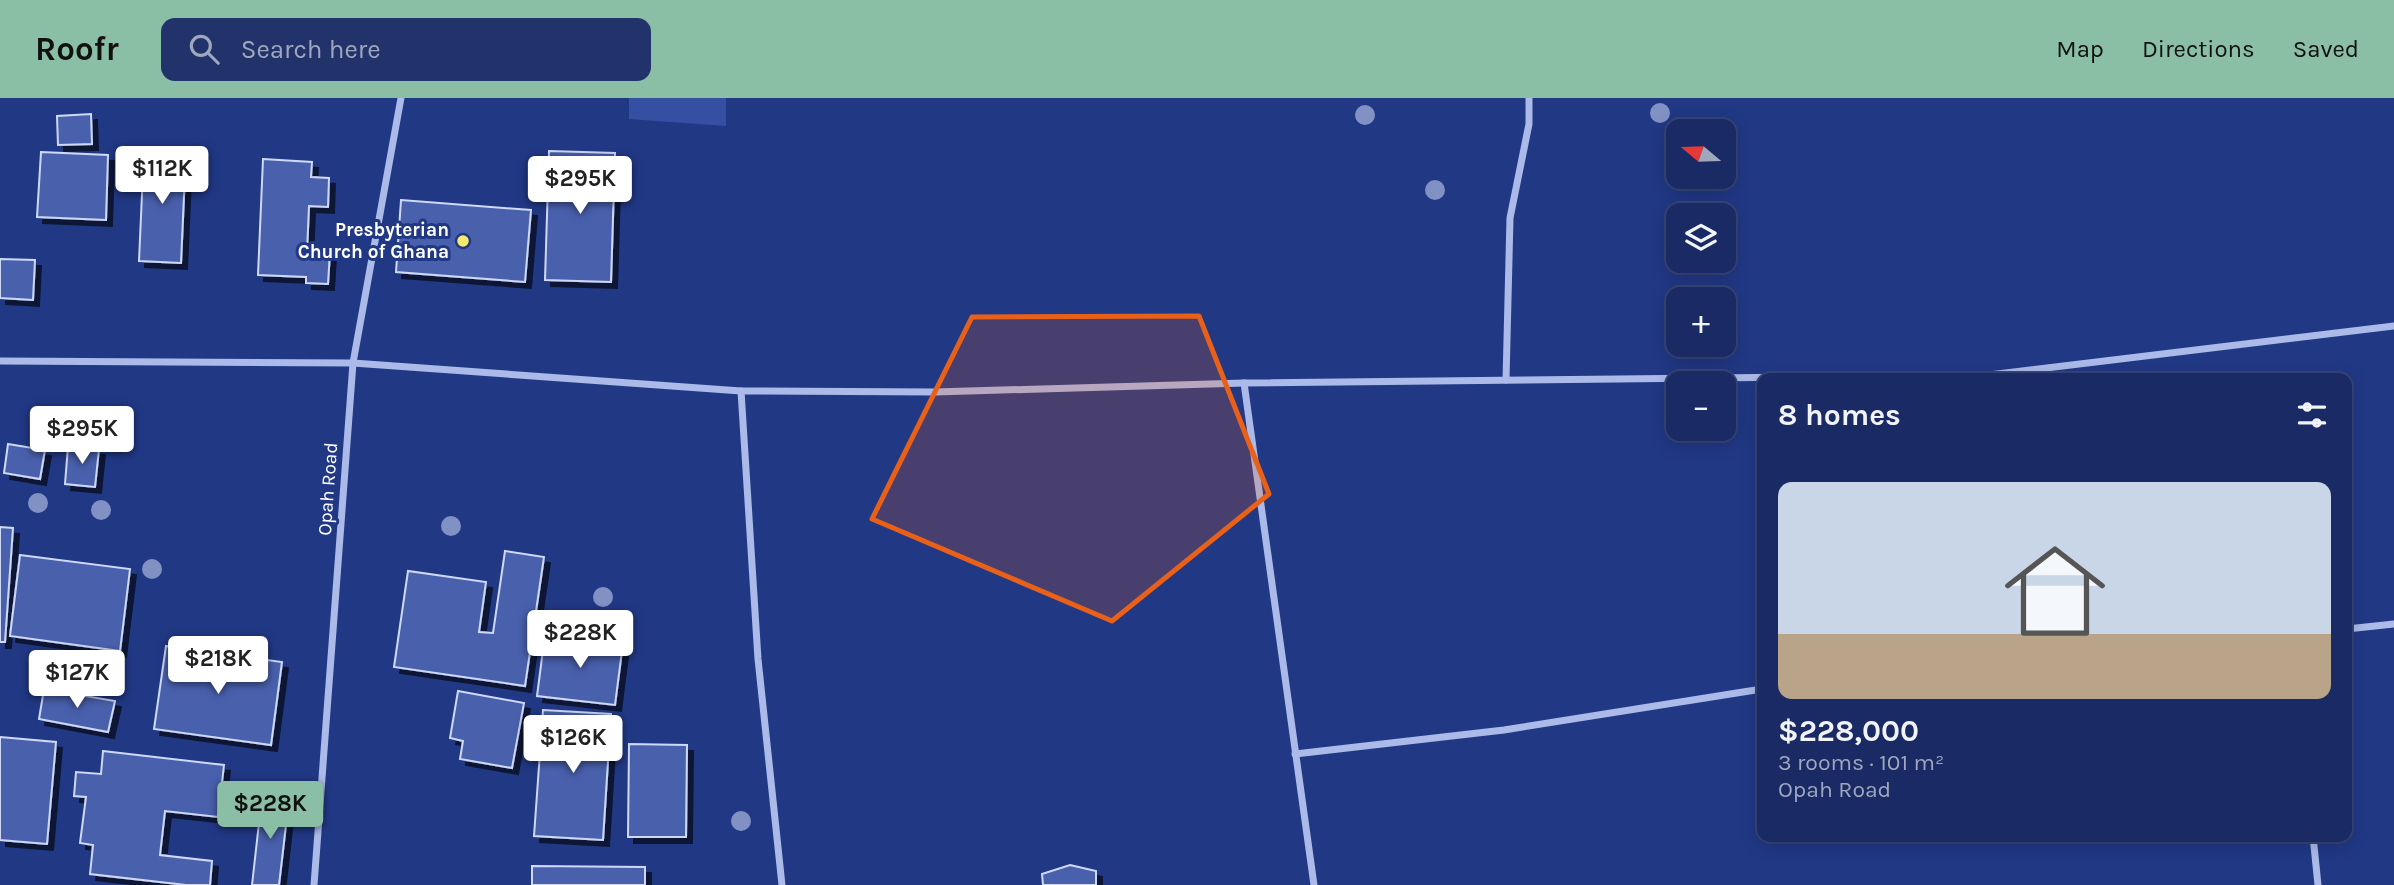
<!DOCTYPE html>
<html lang="en">
<head>
<meta charset="utf-8">
<style>
  body { margin:0; font-family:Karla,sans-serif; background:#22326a; color:#f1f3f6; height:100vh; display:flex; flex-direction:column; font-size:26px; white-space:nowrap }
  * { box-sizing:border-box; margin:0 }
  p { font-size:23px; color:#9fa7bf }
  .icon { flex:none; width:38px; height:38px; fill:none; stroke:currentColor; stroke-width:2; stroke-linecap:round; stroke-linejoin:round }
  .map { position:relative; flex:1; overflow:hidden }
  .side { position:absolute; left:1757px; top:275px; width:595px; height:469px; display:flex; flex-direction:column; background:#192a64; border-radius:14px; box-shadow:0 4px 18px #0003,0 0 0 2px #374678 }
  .side>* { flex:none }
  .needle { width:46px; rotate:289deg }
  .buttons { position:absolute; left:1666px; top:21px; display:grid; gap:14px }
  .buttons a { display:grid; place-items:center; width:70px; height:70px; border-radius:14px; background:#192a64; box-shadow:0 4px 18px #0003,0 0 0 2px #374678; font-size:35px }
  .price { position:absolute; translate:-50% -60px; padding:0 16px; border-radius:7px; background:#fff; color:#222; font-size:23px; line-height:46px; filter:drop-shadow(0 2px 4px #0008) }
  .price::after { content:''; position:absolute; left:50%; top:42px; width:21px; height:16px; margin-left:-10px; background:inherit; clip-path:polygon(0 0,100% 0,50% 100%) }
  .price.selected { background:#8abfa5; color:#111 }
  ul { padding:0; list-style:none }
  li { display:grid; align-content:center; gap:14px; height:371px; padding:0 21px }
  li span { display:grid; place-items:center; height:217px; border-radius:14px; color:#555 }
  li>.icon { margin-inline-start:auto }
  span .icon { width:126px; height:126px; fill:#fffc; stroke-width:1 }
  li b { font-size:30px }
  h2 { display:flex; justify-content:space-between; align-items:center; height:84px; padding:0 21px; font-size:30px }
  header { display:flex; align-items:center; gap:42px; box-sizing:border-box; height:98px; padding:0 35px; background:#8abfa5; color:#111 }
  header strong { font-size:33px }
  nav { display:flex; gap:38px; margin-inline-start:auto; font-size:24px }
  .search { width:490px; height:63px; background:#22326a; display:flex; align-items:center; gap:18px; box-sizing:border-box; padding:0 24px; border-radius:14px; color:#9fa7bf; font-size:26px }
  .map>svg:first-child { display:block }
  .green { fill:#3550a2 }
  .building { fill:#4a61ad; stroke:#cfd9f7; stroke-width:2; filter:url(#shadow) }
  .lines { fill:none; stroke-linecap:round; stroke-linejoin:round }
  .street { stroke:#abbae9; stroke-width:7 }
  .tree { fill:#8191c4 }
  .marked { fill:#e96118; fill-opacity:0.2; stroke:#e96118; stroke-width:5; stroke-linejoin:round }
  .poi-dot { fill:#f5ea6c; stroke:#213885; stroke-width:2.5 }
  .labels { text-anchor:middle; dominant-baseline:central; stroke-width:6; stroke-linejoin:round; paint-order:stroke }
  .poi-label { font-size:19px; font-weight:bold; fill:#fff; stroke:#213885; text-anchor:end }
  .street-label { font-size:19px; fill:#fff; stroke:#213885 }
</style>
</head>
<body>
<header>
<strong>Roofr</strong>
<div class="search"><svg class="icon" aria-label="search" viewBox="0 0 24 24"><circle cx="10" cy="10" r="6"/><path d="M15 15l6 6"/></svg>Search here</div>
<nav><a>Map</a><a>Directions</a><a>Saved</a></nav>
</header>
<div class="map">
<svg width="2394" height="787" viewBox="0 0 2394 787">
  <defs>
    <filter id="shadow"><feDropShadow dx="6" dy="6" stdDeviation="0" flood-color="#0009"/></filter>
  </defs>
  <rect width="100%" height="100%" fill="#213885"/>
  <polygon class="green" points="629,0 726,0 726,28 629,21"/>
  <g class="building">
    <polygon points="91,16 92,46 58,47 57,18"/>
    <polygon points="144,51 186,53 181,165 139,163"/>
    <polygon points="549,53 615,55 611,184 545,182"/>
    <polygon points="41,54 108,57 106,122 37,119"/>
    <polygon points="263,61 312,64 311,79 329,80 328,109 309,108 307,154 330,154 328,186 306,185 306,179 258,177"/>
    <polygon points="401,102 531,112 525,184 396,174"/>
    <polygon points="0,161 35,162 33,202 0,200"/>
    <polygon points="8,346 45,352 40,381 4,375"/>
    <polygon points="68,348 99,351 95,389 65,386"/>
    <polygon points="0,429 13,430 5,544 0,544"/>
    <polygon points="505,453 544,459 525,588 394,569 408,473 486,484 479,534 493,535"/>
    <polygon points="20,457 130,471 120,553 10,538"/>
    <polygon points="545,536 623,545 615,607 537,598"/>
    <polygon points="166,548 282,564 271,647 154,631"/>
    <polygon points="44,591 115,603 108,634 39,621"/>
    <polygon points="458,593 524,605 512,670 460,661 463,643 450,640"/>
    <polygon points="543,612 611,616 603,742 534,738"/>
    <polygon points="0,639 56,644 47,746 0,742"/>
    <polygon points="629,646 687,647 686,739 628,739"/>
    <polygon points="103,653 224,667 218,719 165,713 160,757 212,763 210,787 186,787 90,776 93,747 80,745 86,699 74,698 76,674 101,676"/>
    <polygon points="262,698 289,701 279,787 252,787"/>
    <polygon points="1070,767 1096,773 1096,787 1043,787 1042,776"/>
    <polygon points="532,768 645,769 645,787 532,787"/>
  </g>
  <g class="lines">
    <g class="street">
      <polyline points="0,263 353,265 741,293 935,294 1244,285 1989,277 2394,228"/>
      <polyline points="1506,282 1510,120 1529,26 1529,0"/>
      <polyline points="1244,285 1314,787"/>
      <polyline points="741,293 758,561 782,787"/>
      <polyline points="2347,531 2394,526"/>
      <polyline points="1295,656 1504,632 1762,591"/>
      <polyline points="2313,738 2318,787"/>
      <polyline points="314,787 353,265 401,0"/>
    </g>
  </g>
  <g class="tree">
    <circle cx="1660" cy="15" r="10"/>
    <circle cx="1365" cy="17" r="10"/>
    <circle cx="1435" cy="92" r="10"/>
    <circle cx="38" cy="405" r="10"/>
    <circle cx="101" cy="412" r="10"/>
    <circle cx="451" cy="428" r="10"/>
    <circle cx="152" cy="471" r="10"/>
    <circle cx="603" cy="499" r="10"/>
    <circle cx="741" cy="723" r="10"/>
  </g>
  <path class="marked" d="M1199,218L1269,396L1112,523L872,421L972,219Z"/>
  <circle class="poi-dot" cx="463" cy="143" r="7"/>
  <g class="labels">
    <g class="poi-label">
      <text x="449" y="132">Presbyterian<tspan x="449" dy="22">Church of Ghana</tspan></text>
    </g>
    <g class="street-label">
      <text transform="translate(328 391) rotate(-86)">Opah Road</text>
    </g>
  </g>
</svg>
<div class="buttons">
<a><svg class="needle" viewBox="-14 -14 28 28"><path d="M0-13l5 13h-10z" fill="#e53935"/><path d="M0 13l5-13h-10z" fill="#9fa7bf"/></svg></a>
<a><svg class="icon" aria-label="layers" viewBox="0 0 24 24"><path d="M12 4l9 5-9 5-9-5zM3 14l9 5 9-5"/></svg></a>
<a>+</a>
<a>−</a>
</div>
<b class="price" style="left:162px;top:108px">$112K</b>
<b class="price" style="left:580px;top:118px">$295K</b>
<b class="price" style="left:82px;top:368px">$295K</b>
<b class="price" style="left:580px;top:572px">$228K</b>
<b class="price" style="left:218px;top:598px">$218K</b>
<b class="price" style="left:77px;top:612px">$127K</b>
<b class="price" style="left:573px;top:677px">$126K</b>
<b class="price selected" style="left:270px;top:743px">$228K</b>
<section class="side">
<h2>8 homes<svg class="icon" aria-label="filters" viewBox="0 0 24 24"><path d="M4 7h16M4 17h16"/><circle cx="9" cy="7" r="2"/><circle cx="15" cy="17" r="2"/></svg></h2>
<ul>
<li><span style="background:linear-gradient(#c9d6e8 70%,#b9a48a 0)"><svg class="icon" aria-label="home" viewBox="0 0 24 24"><path d="M3 11l9-7 9 7M6 9v11h12V9"/></svg></span><div><b>$228,000</b><p>3 rooms · 101 m²</p><p>Opah Road</p></div></li>
</ul>
</section>
</div>
</body>
</html>
